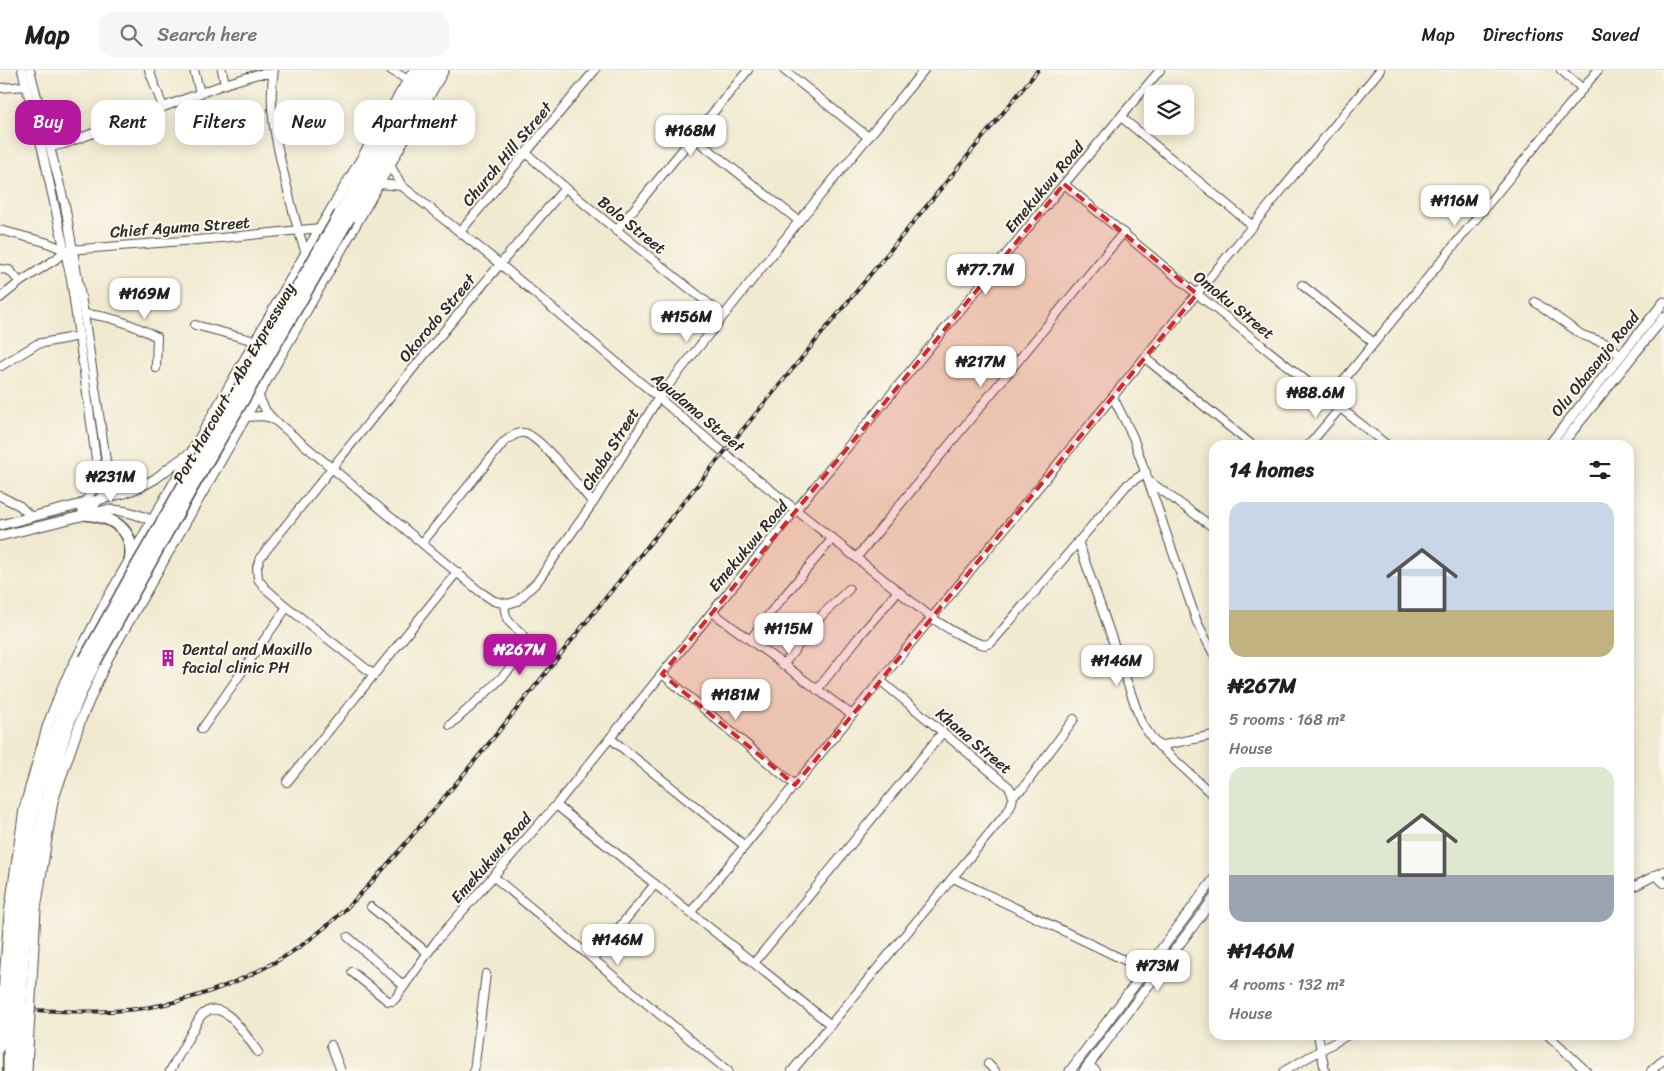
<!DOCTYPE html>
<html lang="en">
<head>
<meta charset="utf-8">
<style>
  body { margin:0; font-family:Sriracha,sans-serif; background:#f6f6f6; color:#202124; height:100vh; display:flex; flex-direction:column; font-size:19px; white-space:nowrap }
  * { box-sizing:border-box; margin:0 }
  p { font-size:16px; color:#757577 }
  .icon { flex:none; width:28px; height:28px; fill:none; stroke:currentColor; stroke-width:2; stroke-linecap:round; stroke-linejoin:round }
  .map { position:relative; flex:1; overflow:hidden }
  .details { position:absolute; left:1209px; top:370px; width:425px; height:600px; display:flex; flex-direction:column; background:#fff; border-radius:15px; box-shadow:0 2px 12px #0003 }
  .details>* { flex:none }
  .guide { position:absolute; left:15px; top:30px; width:475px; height:45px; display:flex; gap:10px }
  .fabs { position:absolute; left:1144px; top:15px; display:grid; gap:10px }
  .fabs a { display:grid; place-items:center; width:50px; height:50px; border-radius:10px; background:#fff; box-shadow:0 2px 12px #0003; font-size:25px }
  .price { position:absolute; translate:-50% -42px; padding:0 11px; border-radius:10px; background:#fff; color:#222; font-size:16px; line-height:32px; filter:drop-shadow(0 1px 2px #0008) }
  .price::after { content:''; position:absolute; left:50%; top:30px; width:15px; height:11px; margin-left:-8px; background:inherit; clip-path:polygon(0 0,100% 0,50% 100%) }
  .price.on { background:#b5179e; color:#fff }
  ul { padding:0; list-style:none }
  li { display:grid; align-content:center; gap:10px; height:265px; padding:0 20px }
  li span { display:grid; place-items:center; height:155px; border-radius:15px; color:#555 }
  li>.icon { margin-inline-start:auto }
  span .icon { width:90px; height:90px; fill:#fffc; stroke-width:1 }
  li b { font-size:21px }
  h2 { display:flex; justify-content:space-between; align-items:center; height:60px; padding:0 20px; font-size:21px }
  .chip { padding:0 18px; border-radius:15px; background:#fff; box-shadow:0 2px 12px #0003; font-size:18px; line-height:45px }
  .chip.on { background:#b5179e; color:#fff }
  header { display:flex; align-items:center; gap:30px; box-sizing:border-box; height:70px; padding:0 25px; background:#fff; border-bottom:1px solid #e0e0e0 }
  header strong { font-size:24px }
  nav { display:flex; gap:28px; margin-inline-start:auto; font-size:18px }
  .search { width:350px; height:45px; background:#f6f6f6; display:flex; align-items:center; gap:12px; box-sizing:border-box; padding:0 18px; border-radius:15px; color:#757577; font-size:19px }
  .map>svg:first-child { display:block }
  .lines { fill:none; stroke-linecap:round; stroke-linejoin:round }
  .minor-casing { stroke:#494844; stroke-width:10 }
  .major-casing { stroke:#494844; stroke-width:11 }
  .highway-casing { stroke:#494844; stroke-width:14 }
  .minor { stroke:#fff; stroke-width:8 }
  .major { stroke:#fff; stroke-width:9 }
  .highway { stroke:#fff; stroke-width:11 }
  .rail-casing { stroke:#2b2b2b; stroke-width:4 }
  .rail { stroke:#fbf7ec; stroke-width:2; stroke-dasharray:5.5; stroke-linecap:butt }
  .major-bridge-casing { stroke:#494844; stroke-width:11; stroke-linecap:butt }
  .highway-bridge-casing { stroke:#494844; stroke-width:14; stroke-linecap:butt }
  .major-bridge { stroke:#fff; stroke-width:9 }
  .highway-bridge { stroke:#fff; stroke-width:11 }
  .marked { fill:#d62828; fill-opacity:0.2; stroke:#d62828; stroke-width:4; stroke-dasharray:10 6; stroke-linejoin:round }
  .labels { text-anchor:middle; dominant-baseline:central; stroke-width:4; stroke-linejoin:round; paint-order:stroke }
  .street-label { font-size:16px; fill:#2b2b2b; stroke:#fbf7ec }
  .poi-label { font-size:16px; fill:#2b2b2b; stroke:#fbf7ec; text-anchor:start }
</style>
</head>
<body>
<header>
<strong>Map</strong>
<div class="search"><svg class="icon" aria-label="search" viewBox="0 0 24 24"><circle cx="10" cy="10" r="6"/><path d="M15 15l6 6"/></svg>Search here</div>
<nav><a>Map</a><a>Directions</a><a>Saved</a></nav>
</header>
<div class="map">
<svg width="1664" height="1001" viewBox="0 0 1664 1001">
  <rect width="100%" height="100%" fill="#fbf7ec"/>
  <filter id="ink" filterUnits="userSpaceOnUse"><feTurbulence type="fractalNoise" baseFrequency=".02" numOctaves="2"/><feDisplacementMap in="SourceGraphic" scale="10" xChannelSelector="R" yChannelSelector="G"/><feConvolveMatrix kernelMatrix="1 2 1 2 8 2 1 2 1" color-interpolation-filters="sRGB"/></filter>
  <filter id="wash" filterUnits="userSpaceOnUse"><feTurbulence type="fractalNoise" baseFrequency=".0096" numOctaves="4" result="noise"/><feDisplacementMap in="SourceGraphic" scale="20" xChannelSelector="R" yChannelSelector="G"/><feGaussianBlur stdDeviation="1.12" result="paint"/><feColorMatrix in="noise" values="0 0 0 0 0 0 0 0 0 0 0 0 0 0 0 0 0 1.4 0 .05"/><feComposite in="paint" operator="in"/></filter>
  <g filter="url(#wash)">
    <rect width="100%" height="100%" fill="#f1ead1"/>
  </g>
  <g filter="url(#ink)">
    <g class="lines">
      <g class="minor-casing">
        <g id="minor">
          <path d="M22,0L42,79L71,209L97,396C97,413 93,422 82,435"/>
          <polyline points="30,0 65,135 84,244 108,404 117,418 125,423"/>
          <polyline points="149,0 163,37"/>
          <polyline points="194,0 200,23"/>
          <polyline points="222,0 225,14"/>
          <path d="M274,0C267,39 277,75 286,113C292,137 297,160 306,183"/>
          <polyline points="391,0 408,10"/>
          <polyline points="784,0 868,67"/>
          <polyline points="1561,0 1583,19"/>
          <polyline points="0,18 26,16"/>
          <polyline points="1121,47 1253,156"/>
          <polyline points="693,67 799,151"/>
          <polyline points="51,77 64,74 225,14 258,4 273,4"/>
          <path d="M526,83C589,140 656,192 723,245"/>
          <path d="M390,95L402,116L500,194L723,382L932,548C949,559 965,570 985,575L992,572L1127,415L1146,402"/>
          <polyline points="379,114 402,116"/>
          <polyline points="1064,114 1197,224 1387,375"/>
          <polyline points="0,160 45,172 65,180"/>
          <polyline points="616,161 748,0"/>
          <polyline points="460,162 595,0"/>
          <polyline points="69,180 221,168 320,158"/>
          <polyline points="0,199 9,200 20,212"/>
          <polyline points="1302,215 1374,273"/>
          <polyline points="0,228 20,212 56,189 65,180"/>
          <polyline points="1535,232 1582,265 1608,274 1621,286"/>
          <path d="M84,244C108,245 136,256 157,267L156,298"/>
          <polyline points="195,255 255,271"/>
          <polyline points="1145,288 1252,375"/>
          <polyline points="1,296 37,274 79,266"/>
          <polyline points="258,325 266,341 272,348 479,521 494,531 508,534 517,531 537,512 595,430 659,327 799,151 924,0"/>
          <polyline points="1113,327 1133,367 1197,552 1214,585"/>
          <polyline points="1329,328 1598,0"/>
          <polyline points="246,347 262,346 272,348"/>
          <polyline points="1309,375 1341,337"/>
          <polyline points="1149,411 1214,458"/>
          <polyline points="0,426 20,436 30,446"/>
          <path d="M85,444C100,433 105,422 108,404"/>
          <polyline points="1078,471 1141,652 1154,671 1214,726"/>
          <path d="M422,473L504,372C510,368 517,361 525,363C542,368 580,418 593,433"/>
          <polyline points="857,487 1123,163"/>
          <polyline points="712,542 852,645"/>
          <polyline points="750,570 770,543 833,468"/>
          <polyline points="783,595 823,544 849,519"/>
          <path d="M373,604L287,537L265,518L258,509L257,497L260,488C359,363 461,239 565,118"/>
          <polyline points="662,604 795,715"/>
          <polyline points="817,620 858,568 898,521"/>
          <path d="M450,655C465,641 530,589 525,570C523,561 512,557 508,550C505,546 505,539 504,534"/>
          <polyline points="202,659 287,537"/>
          <polyline points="610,668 745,776"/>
          <polyline points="1159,676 1214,665"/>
          <polyline points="287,712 457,502"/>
          <polyline points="1013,725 1023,718 1074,649"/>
          <polyline points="556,735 831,955"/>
          <polyline points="1655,805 1664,813"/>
          <polyline points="494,807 728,1001"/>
          <polyline points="953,808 1145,900"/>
          <polyline points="1629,819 1664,801"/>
          <polyline points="371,837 428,883"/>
          <polyline points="690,843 1380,0"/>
          <polyline points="348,867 404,916"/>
          <polyline points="593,889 655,814"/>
          <polyline points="754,893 943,662"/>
          <polyline points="352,902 388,931 393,931 395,929 437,870 556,735 712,542 1064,114 1160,0"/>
          <polyline points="1318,965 1325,1001"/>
          <polyline points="1548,965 1586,1001"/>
          <polyline points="331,975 341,1001"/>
          <polyline points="988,994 995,1001"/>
          <polyline points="1088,995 1096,1001"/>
          <path d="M170,1001L200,947C222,922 246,967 258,982"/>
          <polyline points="474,1001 486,904"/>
          <path d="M792,1001L1008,741C1013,732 1015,726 1009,717L881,611"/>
          <polyline points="1284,1001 1348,965"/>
          <polyline points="1651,1001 1664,989"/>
        </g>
      </g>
      <g class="major-casing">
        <g id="major">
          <polyline points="1549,375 1664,232"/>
          <polyline points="1561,375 1664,247"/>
          <path d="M0,455L125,423C135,419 145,415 155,409C167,400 178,390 191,383"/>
          <path d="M0,466L106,440C125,440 139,444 157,453"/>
          <polyline points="4,910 9,844 24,739 48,654 65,611 106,531 320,158 414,0"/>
          <polyline points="32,911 36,839 53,731 82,647 108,588 444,0"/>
          <polyline points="27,1001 28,978"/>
          <polyline points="1070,1001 1214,809"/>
          <polyline points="1084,1001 1214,828"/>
        </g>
      </g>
      <g class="highway-casing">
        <g id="highway">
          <polyline points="340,144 423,0"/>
          <polyline points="349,148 434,0"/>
          <path d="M82,435L85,444C114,447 136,460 130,492"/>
          <path d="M13,911C16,859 20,807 30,756C41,699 61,642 85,589"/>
          <path d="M22,912C26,823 40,738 68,655C75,633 86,612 95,592"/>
          <polyline points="9,1001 9,978"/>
          <polyline points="18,1001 19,978"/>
        </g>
      </g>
      <use href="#minor" class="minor"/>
      <use href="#major" class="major"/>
      <use href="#highway" class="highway"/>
      <g class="rail-casing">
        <path id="rail" d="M0,939C53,940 109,946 161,935C201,927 241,911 277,891C337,857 382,802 425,750C481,685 534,618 587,551C736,366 888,184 1038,0"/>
      </g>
      <use href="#rail" class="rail"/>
      <g class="major-bridge-casing">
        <g id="major-bridge">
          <polyline points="0,977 4,910"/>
          <polyline points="28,978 32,911"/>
        </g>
      </g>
      <g class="highway-bridge-casing">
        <g id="highway-bridge">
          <polyline points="85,589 135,499 340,144"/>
          <polyline points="95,592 190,421 349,148"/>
          <polyline points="9,978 13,911"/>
          <polyline points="19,978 22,912"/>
        </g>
      </g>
      <use href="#major-bridge" class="major-bridge"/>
      <use href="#highway-bridge" class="highway-bridge"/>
    </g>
  </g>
  <path class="marked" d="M1064,114L1197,224L795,715L662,604Z"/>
  <defs>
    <g id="building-bare" transform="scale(1.35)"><path d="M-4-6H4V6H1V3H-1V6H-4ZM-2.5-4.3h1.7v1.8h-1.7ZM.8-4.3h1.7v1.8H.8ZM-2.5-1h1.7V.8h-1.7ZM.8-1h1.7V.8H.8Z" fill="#b5179e" stroke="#fbf7ec" stroke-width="2.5" paint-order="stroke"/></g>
  </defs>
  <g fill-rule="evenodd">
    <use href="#building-bare" x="168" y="588"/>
  </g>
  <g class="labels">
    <g class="street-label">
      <text transform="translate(507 84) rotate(-50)">Church Hill Street</text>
      <text transform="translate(1044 117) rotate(-50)">Emekukwu Road</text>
      <text transform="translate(632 155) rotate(39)">Bolo Street</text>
      <text transform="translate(180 157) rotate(-4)">Chief Aguma Street</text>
      <text transform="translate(1234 235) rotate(39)">Omoku Street</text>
      <text transform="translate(437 248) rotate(-50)">Okorodo Street</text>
      <text transform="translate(1595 294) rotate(-51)">Olu Obasanjo Road</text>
      <text transform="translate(234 313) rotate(-60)">Port Harcourt - Aba Expressway</text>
      <text transform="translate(698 342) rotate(40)">Agudama Street</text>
      <text transform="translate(610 379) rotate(-58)">Choba Street</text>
      <text transform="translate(748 476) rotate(-50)">Emekukwu Road</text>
      <text transform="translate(974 671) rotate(40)">Khana Street</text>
      <text transform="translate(491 788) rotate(-49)">Emekukwu Road</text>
    </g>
    <g class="poi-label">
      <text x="182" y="579">Dental and Maxillo<tspan x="182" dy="18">facial clinic PH</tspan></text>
    </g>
  </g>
</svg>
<div class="fabs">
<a><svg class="icon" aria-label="layers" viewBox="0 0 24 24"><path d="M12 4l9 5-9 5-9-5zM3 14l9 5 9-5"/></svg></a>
</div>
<b class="price" style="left:691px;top:87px">₦168M</b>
<b class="price" style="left:1455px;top:157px">₦116M</b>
<b class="price" style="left:986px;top:226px">₦77.7M</b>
<b class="price" style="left:145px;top:250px">₦169M</b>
<b class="price" style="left:687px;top:273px">₦156M</b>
<b class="price" style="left:981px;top:318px">₦217M</b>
<b class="price" style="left:1316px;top:349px">₦88.6M</b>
<b class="price" style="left:111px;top:433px">₦231M</b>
<b class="price" style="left:789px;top:585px">₦115M</b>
<b class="price on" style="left:520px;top:606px">₦267M</b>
<b class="price" style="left:1117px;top:617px">₦146M</b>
<b class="price" style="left:736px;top:651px">₦181M</b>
<b class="price" style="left:618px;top:896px">₦146M</b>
<b class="price" style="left:1158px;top:922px">₦73M</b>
<div class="guide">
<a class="chip on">Buy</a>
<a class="chip">Rent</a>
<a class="chip">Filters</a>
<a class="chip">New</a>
<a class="chip">Apartment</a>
</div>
<section class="details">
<h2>14 homes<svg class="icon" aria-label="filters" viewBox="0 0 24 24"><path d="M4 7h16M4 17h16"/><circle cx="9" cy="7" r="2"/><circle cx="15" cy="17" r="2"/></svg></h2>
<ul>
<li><span style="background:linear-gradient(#c9d6e8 70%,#c2b280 0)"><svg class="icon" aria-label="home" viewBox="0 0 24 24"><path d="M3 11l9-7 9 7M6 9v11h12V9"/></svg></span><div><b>₦267M</b><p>5 rooms · 168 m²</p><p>House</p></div></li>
<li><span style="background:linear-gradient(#dfe7d0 70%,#9aa5b1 0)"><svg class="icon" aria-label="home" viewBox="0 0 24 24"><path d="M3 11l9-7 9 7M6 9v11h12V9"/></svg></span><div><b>₦146M</b><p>4 rooms · 132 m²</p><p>House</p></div></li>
</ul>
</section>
</div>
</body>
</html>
